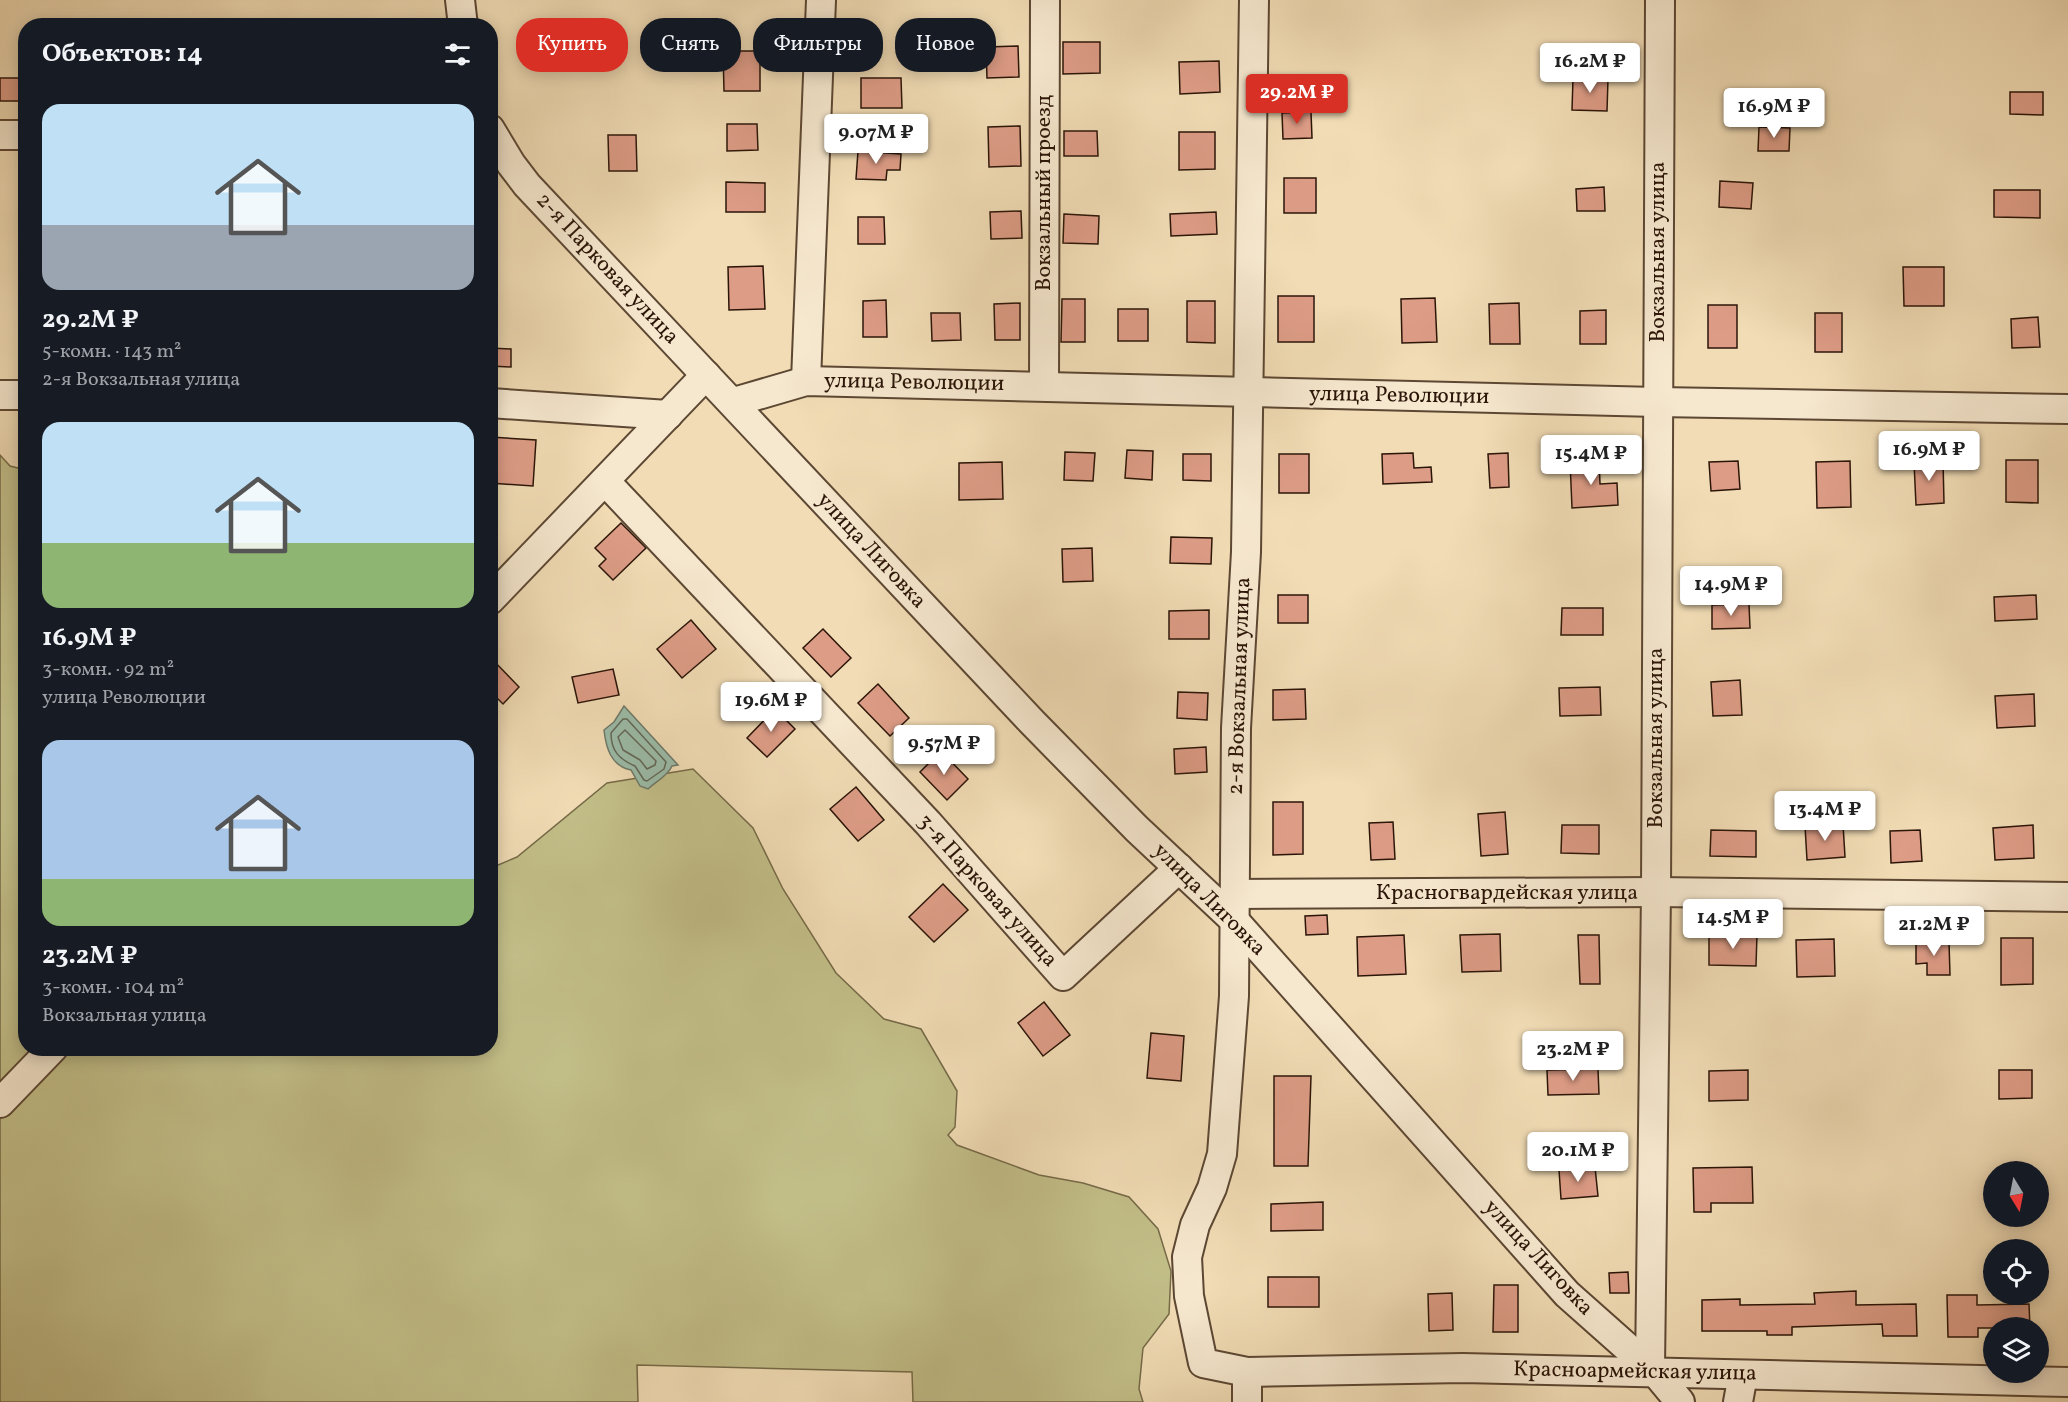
<!DOCTYPE html>
<html lang="ru">
<head>
<meta charset="utf-8">
<style>
  body { margin:0; font-family:Vollkorn,serif; background:#20242c; color:#f1f3f6; height:100vh; display:flex; flex-direction:column; font-size:22px; white-space:nowrap }
  * { box-sizing:border-box; margin:0 }
  p { font-size:20px; color:#9ea1a6 }
  .icon { flex:none; width:33px; height:33px; fill:none; stroke:currentColor; stroke-width:2; stroke-linecap:round; stroke-linejoin:round }
  .map { position:relative; flex:1; overflow:hidden }
  .drawer { position:absolute; left:18px; top:18px; width:480px; height:1038px; display:flex; flex-direction:column; background:#171b24; border-radius:24px; box-shadow:0 3px 15px #0003 }
  .drawer>* { flex:none }
  .banner { position:absolute; left:516px; top:18px; width:570px; height:54px; display:flex; gap:12px }
  .needle { width:39px; rotate:170deg }
  .controls { position:absolute; left:1983px; top:1161px; display:grid; gap:12px }
  .controls a { display:grid; place-items:center; width:66px; height:66px; border-radius:50%; background:#171b24; box-shadow:0 3px 15px #0003; font-size:30px }
  .price { position:absolute; translate:-50% -51px; padding:0 14px; border-radius:6px; background:#fff; color:#222; font-size:20px; line-height:39px; filter:drop-shadow(0 2px 3px #0008) }
  .price::after { content:''; position:absolute; left:50%; top:36px; width:18px; height:14px; margin-left:-9px; background:inherit; clip-path:polygon(0 0,100% 0,50% 100%) }
  .price.selected { background:#d93025; color:#fff }
  ul { padding:0; list-style:none }
  li { display:grid; align-content:center; gap:12px; height:318px; padding:0 24px }
  li span { display:grid; place-items:center; height:186px; border-radius:18px; color:#555 }
  li>.icon { margin-inline-start:auto }
  span .icon { width:108px; height:108px; fill:#fffc; stroke-width:1 }
  li b { font-size:26px }
  h2 { display:flex; justify-content:space-between; align-items:center; height:72px; padding:0 24px; font-size:26px }
  .tag { padding:0 21px; border-radius:24px; background:#171b24; box-shadow:0 3px 15px #0003; font-size:21px; line-height:54px }
  .tag.selected { background:#d93025; color:#fff }
  .map>svg:first-child { display:block }
  .green { fill:#c2be88; stroke:#766a48; stroke-width:1.5 }
  .water { fill:#9bbca9; stroke:#6e7969; stroke-width:1.5 }
  .lines { fill:none; stroke-linecap:round; stroke-linejoin:round }
  .shore { stroke:#636858; stroke-width:1.5 }
  .building { fill:#dd9c86; stroke:#2b1508; stroke-width:1.5 }
  .minor-casing { stroke:#5c4733; stroke-width:32 }
  .minor { stroke:#f6e8cf; stroke-width:28 }
  .labels { text-anchor:middle; dominant-baseline:central; stroke-width:4.5; stroke-linejoin:round; paint-order:stroke }
  .street-label { font-size:22px; fill:#2b1508; stroke:#f6e8cf }
</style>
</head>
<body>
<div class="map">
<svg width="2068" height="1402" viewBox="0 0 2068 1402">
  <rect width="100%" height="100%" fill="#f1dcb5"/>
  <filter id="stains"><feTurbulence type="fractalNoise" baseFrequency=".00333" numOctaves="4"/><feColorMatrix values="0 0 0 0 .2 0 0 0 0 .09 0 0 0 0 .02 0 0 0 .5 -.17"/></filter>
  <radialGradient id="worn" r=".72"><stop offset=".6" stop-color="#630" stop-opacity="0"/><stop offset="1" stop-color="#630" stop-opacity=".3"/></radialGradient>
  <polygon class="green" points="0,455 10,466 26,470 26,1048 490,1048 491,868 517,857 607,783 693,769 753,828 783,889 836,973 884,1019 921,1029 957,1091 955,1127 948,1135 957,1145 1039,1175 1083,1183 1129,1197 1158,1229 1171,1271 1169,1314 1143,1348 1139,1389 1143,1402 913,1402 912,1372 637,1365 638,1402 0,1402"/>
  <path class="water" d="M624,706L678,765L672,766C668,776 656,781 648,789L640,786L631,770C611,766 606,748 604,730L614,722Z"/>
  <g class="lines">
    <g class="shore">
      <path d="M623,719H627L666,762L664,769L647,781L644,780L635,766C619,759 611,751 611,733Z"/>
      <polygon points="625,730 656,761 655,765 647,769 640,760 623,750 618,737"/>
    </g>
  </g>
  <g class="building">
    <polygon points="1063,42 1100,42 1100,73 1063,74"/>
    <polygon points="1018,46 1019,77 987,78 986,47"/>
    <polygon points="723,51 760,51 760,91 724,91"/>
    <polygon points="1219,61 1220,92 1180,94 1179,62"/>
    <rect x="0" y="78" width="25" height="23"/>
    <polygon points="861,78 901,78 902,108 861,108"/>
    <polygon points="1573,78 1608,79 1607,111 1572,110"/>
    <polygon points="2010,92 2043,92 2043,115 2010,114"/>
    <polygon points="1311,112 1312,138 1283,139 1282,113"/>
    <polygon points="727,124 757,124 758,150 727,151"/>
    <polygon points="1020,126 1021,166 989,167 988,127"/>
    <polygon points="1759,127 1790,128 1789,151 1758,151"/>
    <polygon points="1064,131 1097,131 1098,156 1064,156"/>
    <polygon points="1179,132 1215,132 1215,169 1179,170"/>
    <polygon points="608,135 636,135 637,171 609,171"/>
    <polygon points="858,151 901,154 900,170 887,170 886,180 856,179"/>
    <rect x="1284" y="178" width="32" height="35"/>
    <polygon points="1720,181 1753,183 1751,209 1719,207"/>
    <polygon points="726,182 765,183 765,212 726,212"/>
    <polygon points="1604,187 1605,211 1577,211 1576,189"/>
    <polygon points="1994,190 2040,190 2040,218 1994,217"/>
    <polygon points="1021,211 1022,238 991,239 990,212"/>
    <polygon points="1216,212 1217,234 1171,236 1170,214"/>
    <polygon points="1064,214 1099,216 1098,244 1063,243"/>
    <polygon points="858,217 884,217 885,244 858,244"/>
    <polygon points="763,266 765,309 729,310 728,267"/>
    <polygon points="1903,267 1944,267 1944,306 1904,306"/>
    <rect x="1278" y="296" width="36" height="46"/>
    <polygon points="1435,298 1437,342 1402,343 1401,299"/>
    <polygon points="1062,299 1085,299 1085,342 1061,342"/>
    <polygon points="886,300 887,337 863,337 863,301"/>
    <polygon points="1187,301 1215,301 1215,343 1187,342"/>
    <polygon points="1020,303 1020,340 995,340 994,304"/>
    <polygon points="1519,303 1520,344 1490,344 1489,304"/>
    <rect x="1708" y="305" width="29" height="43"/>
    <rect x="1118" y="309" width="30" height="32"/>
    <polygon points="1606,310 1606,344 1580,344 1580,311"/>
    <polygon points="931,313 960,313 961,340 932,341"/>
    <rect x="1815" y="313" width="27" height="39"/>
    <polygon points="2038,317 2040,347 2012,348 2011,319"/>
    <polygon points="490,348 511,349 511,367 490,366"/>
    <polygon points="490,437 536,440 533,486 490,483"/>
    <polygon points="1127,450 1153,451 1152,480 1125,478"/>
    <polygon points="1065,452 1095,453 1093,481 1064,480"/>
    <polygon points="1413,453 1414,468 1431,467 1432,482 1383,484 1382,454"/>
    <polygon points="1508,453 1509,487 1490,488 1488,454"/>
    <polygon points="1183,454 1211,454 1211,481 1183,480"/>
    <rect x="1279" y="454" width="30" height="39"/>
    <polygon points="1599,459 1600,484 1617,483 1618,505 1572,508 1570,461"/>
    <polygon points="1943,460 1944,503 1916,505 1914,462"/>
    <polygon points="2006,460 2038,460 2038,503 2006,502"/>
    <polygon points="1738,461 1740,489 1711,491 1709,462"/>
    <polygon points="1850,461 1851,507 1817,508 1816,462"/>
    <polygon points="1002,462 1003,499 959,500 959,463"/>
    <polygon points="621,523 646,548 613,580 599,566 606,559 595,548"/>
    <polygon points="1171,537 1212,538 1211,564 1170,563"/>
    <polygon points="1092,548 1093,581 1063,582 1062,549"/>
    <rect x="1278" y="595" width="30" height="28"/>
    <polygon points="2036,595 2037,619 1995,621 1994,597"/>
    <polygon points="1749,604 1750,628 1712,629 1712,605"/>
    <polygon points="1562,608 1603,608 1603,635 1561,635"/>
    <polygon points="1209,610 1209,639 1169,639 1169,611"/>
    <polygon points="691,620 716,649 682,678 657,649"/>
    <polygon points="823,629 851,658 831,677 803,648"/>
    <polygon points="490,657 519,687 503,704 490,691"/>
    <polygon points="613,669 619,695 578,703 572,677"/>
    <polygon points="1740,680 1742,715 1713,716 1711,682"/>
    <polygon points="878,684 909,718 890,736 858,703"/>
    <polygon points="1600,687 1601,715 1560,716 1559,688"/>
    <polygon points="1305,689 1306,719 1273,720 1273,690"/>
    <polygon points="1178,692 1208,693 1207,720 1177,718"/>
    <polygon points="2034,694 2035,726 1997,728 1995,696"/>
    <polygon points="775,709 795,729 767,757 747,738"/>
    <polygon points="1206,747 1207,772 1175,774 1174,749"/>
    <polygon points="941,751 968,779 947,800 920,772"/>
    <polygon points="856,787 884,820 858,841 830,809"/>
    <polygon points="1273,802 1303,802 1303,854 1273,855"/>
    <polygon points="1505,812 1508,854 1481,856 1478,814"/>
    <polygon points="1393,822 1395,859 1371,860 1369,823"/>
    <polygon points="1843,824 1845,857 1807,860 1805,826"/>
    <polygon points="1562,825 1599,825 1599,854 1561,853"/>
    <polygon points="2033,825 2034,858 1995,860 1993,828"/>
    <polygon points="1711,830 1756,831 1756,857 1710,856"/>
    <polygon points="1920,830 1922,861 1891,863 1890,831"/>
    <polygon points="943,884 968,910 934,942 909,917"/>
    <polygon points="1327,915 1328,934 1306,935 1305,916"/>
    <polygon points="1500,934 1501,971 1462,972 1460,935"/>
    <polygon points="1709,934 1757,934 1756,966 1709,965"/>
    <polygon points="1404,935 1406,974 1358,976 1357,937"/>
    <polygon points="1578,935 1599,935 1600,984 1580,984"/>
    <polygon points="2001,938 2033,938 2033,984 2001,985"/>
    <polygon points="1834,939 1835,976 1797,977 1796,940"/>
    <polygon points="1916,942 1949,942 1950,975 1927,975 1927,963 1916,964"/>
    <polygon points="1044,1002 1070,1035 1043,1056 1018,1023"/>
    <polygon points="1151,1033 1184,1036 1181,1081 1147,1078"/>
    <polygon points="1598,1069 1599,1094 1548,1095 1547,1070"/>
    <polygon points="1748,1070 1748,1100 1709,1101 1709,1071"/>
    <polygon points="1999,1070 2032,1070 2032,1098 1999,1099"/>
    <polygon points="1274,1076 1311,1076 1308,1166 1274,1166"/>
    <polygon points="1595,1167 1598,1196 1561,1199 1559,1170"/>
    <polygon points="1752,1167 1753,1203 1711,1203 1711,1212 1694,1212 1693,1168"/>
    <polygon points="1323,1202 1323,1230 1271,1231 1271,1204"/>
    <polygon points="1628,1272 1629,1293 1610,1293 1609,1273"/>
    <rect x="1268" y="1277" width="51" height="30"/>
    <polygon points="1494,1285 1518,1285 1518,1332 1493,1332"/>
    <polygon points="1856,1291 1856,1305 1916,1304 1917,1336 1883,1336 1882,1324 1792,1327 1792,1335 1767,1335 1767,1331 1702,1331 1702,1300 1740,1299 1740,1305 1815,1304 1814,1293"/>
    <polygon points="1452,1293 1453,1330 1429,1331 1428,1294"/>
    <polygon points="1947,1295 1977,1295 1977,1305 2029,1304 2030,1328 1978,1328 1978,1337 1948,1337"/>
  </g>
  <g class="lines">
    <g class="minor-casing">
      <g id="minor">
        <polyline points="460,0 463,26"/>
        <polyline points="1254,0 1246,552 1236,728 1234,996 1222,1154 1212,1188 1195,1225 1187,1257 1189,1296 1203,1363 1247,1372 1463,1368 2068,1382"/>
        <polyline points="490,129 511,164 527,185 1032,722 1137,829 1233,919 1567,1294 1656,1373 1680,1402"/>
        <polyline points="0,135 26,135"/>
        <polyline points="806,381 821,0"/>
        <polyline points="1044,386 1045,0"/>
        <polyline points="0,395 26,395"/>
        <polyline points="734,402 806,381 1657,402 2068,409"/>
        <polyline points="490,403 668,415"/>
        <polyline points="605,481 928,823 1063,976 1179,868"/>
        <polyline points="490,600 706,375"/>
        <polyline points="1234,894 1656,892 2068,897"/>
        <polyline points="0,1103 53,1048"/>
        <polyline points="1650,1368 1656,892 1660,0"/>
        <polyline points="1247,1372 1247,1402"/>
        <polyline points="1738,1402 1743,1375"/>
      </g>
    </g>
    <use href="#minor" class="minor"/>
  </g>
  <g class="labels">
    <g class="street-label">
      <text transform="translate(1044 193) rotate(-90)">Вокзальный проезд</text>
      <text transform="translate(1658 252) rotate(-90)">Вокзальная улица</text>
      <text transform="translate(607 269) rotate(47)">2-я Парковая улица</text>
      <text transform="translate(914 383) rotate(1)">улица Революции</text>
      <text transform="translate(1399 396) rotate(1)">улица Революции</text>
      <text transform="translate(871 551) rotate(47)">улица Лиговка</text>
      <text transform="translate(1240 686) rotate(-88)">2-я Вокзальная улица</text>
      <text transform="translate(1656 738) rotate(-90)">Вокзальная улица</text>
      <text transform="translate(987 891) rotate(48)">3-я Парковая улица</text>
      <text x="1507" y="893">Красногвардейская улица</text>
      <text transform="translate(1209 900) rotate(45)">улица Лиговка</text>
      <text transform="translate(1538 1258) rotate(47)">улица Лиговка</text>
      <text transform="translate(1635 1372) rotate(1)">Красноармейская улица</text>
    </g>
  </g>
  <rect width="100%" height="100%" filter="url(#stains)"/>
  <rect width="100%" height="100%" fill="url(#worn)"/>
</svg>
<div class="controls">
<a><svg class="needle" viewBox="-14 -14 28 28"><path d="M0-13l5 13h-10z" fill="#e53935"/><path d="M0 13l5-13h-10z" fill="#9ea1a6"/></svg></a>
<a><svg class="icon" aria-label="locate" viewBox="0 0 24 24"><circle cx="12" cy="12" r="6"/><path d="M12 2v4M12 18v4M2 12h4M18 12h4"/></svg></a>
<a><svg class="icon" aria-label="layers" viewBox="0 0 24 24"><path d="M12 4l9 5-9 5-9-5zM3 14l9 5 9-5"/></svg></a>
</div>
<b class="price" style="left:1590px;top:94px">16.2M ₽</b>
<b class="price selected" style="left:1297px;top:125px">29.2M ₽</b>
<b class="price" style="left:1774px;top:139px">16.9M ₽</b>
<b class="price" style="left:876px;top:165px">9.07M ₽</b>
<b class="price" style="left:1929px;top:482px">16.9M ₽</b>
<b class="price" style="left:1591px;top:486px">15.4M ₽</b>
<b class="price" style="left:1731px;top:617px">14.9M ₽</b>
<b class="price" style="left:771px;top:733px">19.6M ₽</b>
<b class="price" style="left:944px;top:776px">9.57M ₽</b>
<b class="price" style="left:1825px;top:842px">13.4M ₽</b>
<b class="price" style="left:1733px;top:950px">14.5M ₽</b>
<b class="price" style="left:1934px;top:957px">21.2M ₽</b>
<b class="price" style="left:1573px;top:1082px">23.2M ₽</b>
<b class="price" style="left:1578px;top:1183px">20.1M ₽</b>
<div class="banner">
<a class="tag selected">Купить</a>
<a class="tag">Снять</a>
<a class="tag">Фильтры</a>
<a class="tag">Новое</a>
</div>
<section class="drawer">
<h2>Объектов: 14<svg class="icon" aria-label="filters" viewBox="0 0 24 24"><path d="M4 7h16M4 17h16"/><circle cx="9" cy="7" r="2"/><circle cx="15" cy="17" r="2"/></svg></h2>
<ul>
<li><span style="background:linear-gradient(#bfe0f5 65%,#9aa5b1 0)"><svg class="icon" aria-label="home" viewBox="0 0 24 24"><path d="M3 11l9-7 9 7M6 9v11h12V9"/></svg></span><div><b>29.2M ₽</b><p>5-комн. · 143 m²</p><p>2-я Вокзальная улица</p></div></li>
<li><span style="background:linear-gradient(#bfe0f5 65%,#8fb573 0)"><svg class="icon" aria-label="home" viewBox="0 0 24 24"><path d="M3 11l9-7 9 7M6 9v11h12V9"/></svg></span><div><b>16.9M ₽</b><p>3-комн. · 92 m²</p><p>улица Революции</p></div></li>
<li><span style="background:linear-gradient(#a9c7e8 75%,#8fb573 0)"><svg class="icon" aria-label="home" viewBox="0 0 24 24"><path d="M3 11l9-7 9 7M6 9v11h12V9"/></svg></span><div><b>23.2M ₽</b><p>3-комн. · 104 m²</p><p>Вокзальная улица</p></div></li>
</ul>
</section>
</div>
</body>
</html>
